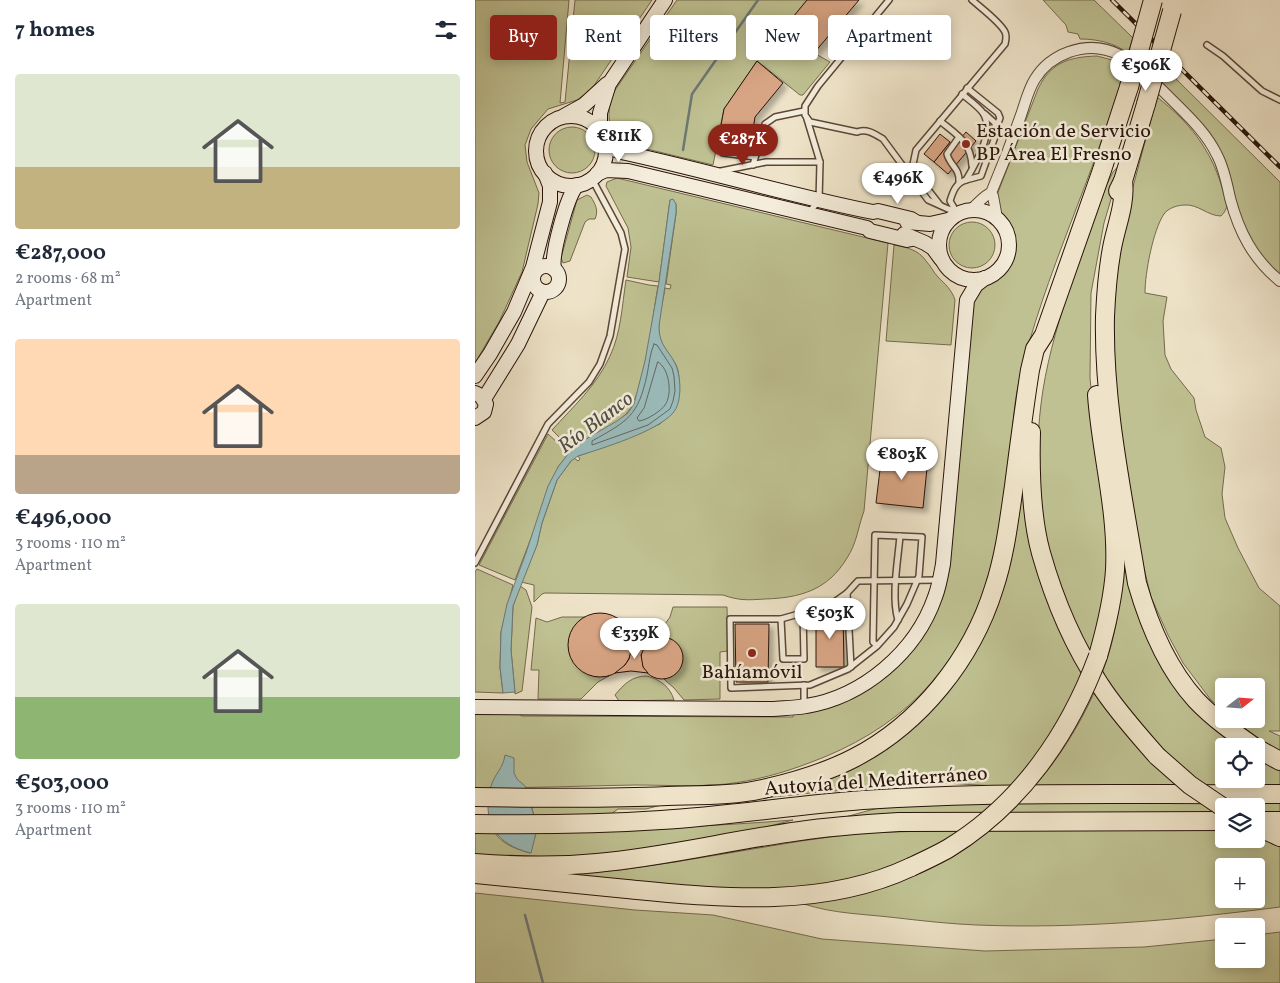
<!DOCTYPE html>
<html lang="en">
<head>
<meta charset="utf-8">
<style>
  body { margin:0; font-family:Vollkorn,serif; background:#f6f6f7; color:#1f2937; height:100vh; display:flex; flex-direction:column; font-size:19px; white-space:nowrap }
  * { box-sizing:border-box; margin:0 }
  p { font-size:16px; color:#747a83 }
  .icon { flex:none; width:28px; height:28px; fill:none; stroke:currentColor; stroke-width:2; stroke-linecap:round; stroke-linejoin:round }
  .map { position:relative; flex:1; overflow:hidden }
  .sheet { display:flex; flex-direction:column; background:#fff; width:475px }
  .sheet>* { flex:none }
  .top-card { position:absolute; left:15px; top:15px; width:475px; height:45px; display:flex; gap:10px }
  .needle { width:32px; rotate:73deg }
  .buttons { position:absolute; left:740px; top:678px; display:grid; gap:10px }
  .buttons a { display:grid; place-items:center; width:50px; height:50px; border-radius:5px; background:#fff; box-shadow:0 2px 12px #0003; font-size:25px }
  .price { position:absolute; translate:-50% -42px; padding:0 11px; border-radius:18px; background:#fff; color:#222; font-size:16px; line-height:32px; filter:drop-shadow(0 1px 2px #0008) }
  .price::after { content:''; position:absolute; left:50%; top:30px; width:15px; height:11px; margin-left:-8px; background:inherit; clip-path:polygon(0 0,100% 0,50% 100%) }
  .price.on { background:#8f2418; color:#fff }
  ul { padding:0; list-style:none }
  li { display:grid; align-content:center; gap:10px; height:265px; padding:0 15px }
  li span { display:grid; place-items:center; height:155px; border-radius:5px; color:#555 }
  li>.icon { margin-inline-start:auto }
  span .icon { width:90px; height:90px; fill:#fffc; stroke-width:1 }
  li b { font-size:21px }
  h2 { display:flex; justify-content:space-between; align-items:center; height:60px; padding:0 15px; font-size:21px }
  .pill { padding:0 18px; border-radius:5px; background:#fff; box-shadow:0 2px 12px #0003; font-size:18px; line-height:45px }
  .pill.on { background:#8f2418; color:#fff }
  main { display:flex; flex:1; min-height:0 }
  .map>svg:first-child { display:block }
  .green { fill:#bfc192; stroke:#746a4d; fill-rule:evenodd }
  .water { fill:#9bbdbd; stroke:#6d7975 }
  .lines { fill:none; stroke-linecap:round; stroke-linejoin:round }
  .shore { stroke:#626862; stroke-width:1 }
  .stream { stroke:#6d7975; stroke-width:2.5 }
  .building { fill:#d8a584; stroke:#281308; filter:url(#shadow) }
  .lane-casing { stroke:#5a4738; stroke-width:8 }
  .street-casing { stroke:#5a4738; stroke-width:12 }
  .secondary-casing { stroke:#281308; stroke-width:16 }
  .highway-casing { stroke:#281308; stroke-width:20 }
  .lane { stroke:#f4eddb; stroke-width:5 }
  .street { stroke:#f4eddb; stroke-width:10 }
  .secondary { stroke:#f4eddb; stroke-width:14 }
  .highway { stroke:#eee3c8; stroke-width:18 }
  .rail-casing { stroke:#281308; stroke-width:4.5 }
  .rail { stroke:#f4eddb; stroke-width:2.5; stroke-dasharray:8; stroke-linecap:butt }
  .highway-bridge-casing { stroke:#281308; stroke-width:20; stroke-linecap:butt }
  .highway-bridge { stroke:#eee3c8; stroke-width:18 }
  .poi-dot { fill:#8f2418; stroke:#f4eddb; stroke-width:2 }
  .labels { text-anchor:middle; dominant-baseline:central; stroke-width:5; stroke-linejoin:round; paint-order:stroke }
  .poi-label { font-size:20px; fill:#281308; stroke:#f4eddb; text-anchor:start }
  .street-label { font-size:20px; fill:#281308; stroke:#f4eddb }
  .water-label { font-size:21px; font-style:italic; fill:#504e47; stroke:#f4eddb }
</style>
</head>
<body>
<main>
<section class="sheet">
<h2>7 homes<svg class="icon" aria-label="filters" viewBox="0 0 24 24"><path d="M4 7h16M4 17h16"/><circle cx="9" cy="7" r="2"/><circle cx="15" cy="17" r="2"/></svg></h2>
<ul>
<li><span style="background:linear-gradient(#dfe7d0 60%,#c2b280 0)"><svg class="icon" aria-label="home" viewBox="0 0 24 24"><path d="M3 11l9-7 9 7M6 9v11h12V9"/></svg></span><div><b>€287,000</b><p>2 rooms · 68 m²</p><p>Apartment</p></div></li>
<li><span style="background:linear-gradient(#ffd9b3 75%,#b9a48a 0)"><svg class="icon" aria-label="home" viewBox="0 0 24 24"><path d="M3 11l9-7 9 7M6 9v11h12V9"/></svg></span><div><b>€496,000</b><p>3 rooms · 110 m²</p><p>Apartment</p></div></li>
<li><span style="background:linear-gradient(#dfe7d0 60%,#8fb573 0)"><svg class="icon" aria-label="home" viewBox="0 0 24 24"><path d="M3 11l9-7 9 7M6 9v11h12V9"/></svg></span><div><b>€503,000</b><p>3 rooms · 110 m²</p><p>Apartment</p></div></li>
</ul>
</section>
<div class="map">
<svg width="805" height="983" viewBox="0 0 805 983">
  <defs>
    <filter id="shadow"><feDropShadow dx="4.5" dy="4.5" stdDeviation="2.5" flood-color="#0004"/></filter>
  </defs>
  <rect width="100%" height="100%" fill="#eee3c8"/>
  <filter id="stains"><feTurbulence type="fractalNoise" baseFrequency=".004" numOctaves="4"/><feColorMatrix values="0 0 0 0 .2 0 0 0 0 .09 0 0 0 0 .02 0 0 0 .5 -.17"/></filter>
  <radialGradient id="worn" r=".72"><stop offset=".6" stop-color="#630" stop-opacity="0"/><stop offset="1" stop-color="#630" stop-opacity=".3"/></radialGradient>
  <g class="green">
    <polygon points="0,0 94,0 85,103 90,102 100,0 177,0 116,90 102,100 73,109 56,129 50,145 52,162 64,193 63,204 47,272 24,322 0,363"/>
    <path d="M202,0H332L309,28L339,53L355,62L328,95H325L282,61L249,109L238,165L147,143C131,130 132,111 138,93Z"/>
    <path d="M568,0H619L658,38L653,53C639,43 623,39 605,39L603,34L593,32L591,25Z"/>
    <path d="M622,56L637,60L650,68C620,175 569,274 544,381C540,398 539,415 537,432C531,483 527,535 511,584C482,674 422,731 334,763C308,773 279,781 251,784C221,787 190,785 160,785C106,786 53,788 0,788V712H46V716L318,717L319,711L382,692L456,612L497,307L500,297L511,282L523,277L537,258L539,236L535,227L525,213L522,195L563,89C576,62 594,57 622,56Z"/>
    <path d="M690,68L805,182V274C785,259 770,236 763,212C759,196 757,179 751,163C738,130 710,108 685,85Z"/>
    <path d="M682,97C714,122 735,148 747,187C751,199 756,206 746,216C733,216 723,204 710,205C703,205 693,208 689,214C678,230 670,273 670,293L692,297L688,321L690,355L696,369L719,398L721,410L730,437L746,448L750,467L747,494L750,518L763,548L784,588L805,606V731H794L805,736V751L785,740L757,719H781V686H749V711L736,700L708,663L693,635L676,597L667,560L646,442L638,374L639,286L651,213Z"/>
    <circle cx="97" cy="150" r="23"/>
    <path d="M647,162L629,223L616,293L615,378L633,550L628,612L615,657C608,644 601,632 596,619C568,552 557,476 566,404C575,330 607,256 631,186L638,172Z"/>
    <path d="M142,178L413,243L389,511C383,527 382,543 372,558C353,590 325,598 290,599C273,600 265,601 248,595L70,593L67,594L59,602V585L46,582L62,545L67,523L82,480L96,461L99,458L103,461L105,459L103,456L129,447L185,424C197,410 206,406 204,384C204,378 204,371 201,365C196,356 188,348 185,338C181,323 188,303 190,288L195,289L196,285L191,284L201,214V204L195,200L184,282L152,277L156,247L153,228L131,186L132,182Z"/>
    <path d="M112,195L116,197C120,204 124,210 120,219H114L110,222L95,261L88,263L86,258L102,200Z"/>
    <circle cx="497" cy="245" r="23"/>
    <path d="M419,245C431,247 444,250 451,261C456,266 458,272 463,277C470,284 477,290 480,300L476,345L411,341Z"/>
    <path d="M151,280L174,285L183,286C178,313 169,395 152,413C138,428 116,435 99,446L97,450L77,430C98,407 122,385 135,356C146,333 147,306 151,280Z"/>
    <polygon points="73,434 94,453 83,467 40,580 4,565"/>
    <polygon points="548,477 609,675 584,725 538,787 469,783 345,792 279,799 329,788 375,768 501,648"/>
    <path d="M649,554L670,626L765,746H749V779H781V755L805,768V787L731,788L698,761L674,736L635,687L628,671C642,633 647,594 649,554Z"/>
    <polygon points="2,569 38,585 26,632 25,667 28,693 0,692 0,572"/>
    <polygon points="45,586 51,590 57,607 47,691 40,694 36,650 38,606"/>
    <path d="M198,607H252L253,651L245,652V699L209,700L199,688L189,679L201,673C214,655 203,634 180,638L195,617Z"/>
    <path d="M87,617H110C78,638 96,682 134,676L123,682L106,699H63L64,670H56L61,618L72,622Z"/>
    <path d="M172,676C186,680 195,687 199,700L144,701L140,695C149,684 157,676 172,676Z"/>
    <path d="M619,693L676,763L702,786L559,787C584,758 603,728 619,693Z"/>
    <polygon points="620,802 805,803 805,817 781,817 781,806 749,806 749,816 370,817 403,808 427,805"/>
    <polygon points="190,804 171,809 143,809 136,814 59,816 56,805"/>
    <path d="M318,820L272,832L152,853L70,859L0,856V832L20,833C27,844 43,850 55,853L61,833C147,829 233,827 318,820Z"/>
    <path d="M749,829V839H781V836L805,847V907C704,920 604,929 502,925C476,924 449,921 423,918C391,914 359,914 329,904C390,897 468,873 514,830ZM749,866H781V899H749Z"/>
    <polygon points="487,830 457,849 392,878 308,892 237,890 74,875 144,870 200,862 326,841 384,833"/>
    <polygon points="0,893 160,910 238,915 347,939 510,951 669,947 749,939 749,959 781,959 781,935 805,932 805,983 0,983"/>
  </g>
  <g class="water">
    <path d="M198,199L201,204V213L184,326C184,348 196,351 202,368C206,380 207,403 198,413C181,432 128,448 103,456L96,461L82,480L67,523L62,545L38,606L36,650L40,692L28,693L25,667L26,632L32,604L51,553L73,486L83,467L99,446L142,421L153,413L159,404L170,361L184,282L195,200Z"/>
    <path d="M30,755L39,758V773L42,779L50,786L59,816L61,833L56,853C21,845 6,821 16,786C20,773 28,769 30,755Z"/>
  </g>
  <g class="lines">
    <g class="shore">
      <path d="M179,344L182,345L197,368L199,376L200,391L198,401L195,409L173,425L117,445V441C153,421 163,416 172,375C174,365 175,353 179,344Z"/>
      <path d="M183,362C194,368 198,394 190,405C186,411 172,420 164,421L162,418L169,408Z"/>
    </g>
    <g class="stream">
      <polyline points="208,150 217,94 283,0"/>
      <polyline points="50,915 68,983"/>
    </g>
  </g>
  <g class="building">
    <polygon points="332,0 384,0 339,53 309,28"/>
    <polygon points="282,61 308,83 280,117 275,147 243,141 249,109"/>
    <polygon points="491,132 501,141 473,174 459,162 475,142 479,146"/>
    <polygon points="465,134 475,142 459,162 449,154"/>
    <polygon points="407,453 453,458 448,508 401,503"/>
    <polygon points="341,613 368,613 369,667 341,667"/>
    <circle cx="125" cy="645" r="32"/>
    <polygon points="260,624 294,624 293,682 261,682"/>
    <circle cx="187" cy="658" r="21"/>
    <polygon points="156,640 165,646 171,644 166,655 168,667 173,673 156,671 140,673 150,665 154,659 157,646"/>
  </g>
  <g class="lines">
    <g class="lane-casing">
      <g id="lane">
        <path d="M414,0L343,86L330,106V115L335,122L382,132C391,128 400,134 408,139L453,200L473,209L485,212"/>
        <polyline points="732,45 748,56 787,91 805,100"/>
        <polyline points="492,88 523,113 525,118 521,128"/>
        <polyline points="332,119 345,162 344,201 333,213"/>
        <path d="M465,121C482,135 496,142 497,166"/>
        <path d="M484,137L472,154C475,166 485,168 484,182"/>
        <polyline points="248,153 280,157"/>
        <polyline points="278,165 290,124 300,117 329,111"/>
        <polyline points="246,171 291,162 345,162"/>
        <polyline points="491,180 506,176 521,134 520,123 510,114"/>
        <path d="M465,205L437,169L441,150L530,44C531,39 532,36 530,32C525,22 506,8 497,0"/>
        <path d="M481,211L475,201C478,191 481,183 491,180C501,163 520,131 508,113C503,106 494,100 487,94"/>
        <polyline points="0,563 73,424 114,382 125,364 135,336 150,249 146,233 117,179"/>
        <polyline points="372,593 355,605 306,619 255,619 256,688 335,685 373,669 402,646 419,627 432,604 444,576 447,537 400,535 398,642 402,646"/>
        <polyline points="306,619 308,659 329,659 328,613"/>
        <path d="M423,620C416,597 423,560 425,536"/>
        <polyline points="376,667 372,593 383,581 464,580"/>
        <polyline points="329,705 329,685"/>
      </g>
    </g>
    <g class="street-casing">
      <g id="street">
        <polyline points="516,193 518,196 522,218"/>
        <path d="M495,210C502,205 509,195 516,193C527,167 537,141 546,115C550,104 553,90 560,79C568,66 580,57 594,52C639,36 665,69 694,97C712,115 731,132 742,155C749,168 752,184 755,198C764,232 778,259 805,281"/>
      </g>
    </g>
    <g class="secondary-casing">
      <g id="secondary">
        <polyline points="89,116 109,105 132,84"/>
        <circle cx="96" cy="151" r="35"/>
        <polyline points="125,131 125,113 134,84 190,0"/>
        <path d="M128,137L139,149L146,152C230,170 313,195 398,212L403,211L436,219L441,222"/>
        <polyline points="122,174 131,170 153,171 392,228 395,231 432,240 437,239"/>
        <circle cx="499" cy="245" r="35"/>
        <polyline points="432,222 455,224 473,220"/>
        <polyline points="429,234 450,243 458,248 466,259"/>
        <circle cx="71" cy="279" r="13"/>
        <path d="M79,269C76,255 92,196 102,185"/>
        <polyline points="0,376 15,354 39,312 58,267 75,202 75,186 70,173"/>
        <polyline points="0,393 6,396 11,404 9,412 0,418"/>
        <polyline points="9,399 43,344 67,294 69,292"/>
        <path d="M0,707L297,709C308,708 320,708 331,706C388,697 441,652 460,597C464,587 466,575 468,564L492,300L501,285L510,278"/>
      </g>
    </g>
    <g class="highway-casing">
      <g id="highway">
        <path d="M648,181C651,203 641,226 637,248C633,269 631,294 630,316C628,405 648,495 662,583C674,625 691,667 721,700C738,718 758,732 778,746"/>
        <polyline points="643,191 648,181 671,104"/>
        <path d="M622,395C626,453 643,511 640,570C638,600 631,628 623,656"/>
        <path d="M556,432C555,469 556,517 566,553C579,599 598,645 625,685C641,710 662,733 682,756"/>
        <polyline points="781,748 805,761"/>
        <path d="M0,797C64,798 128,799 192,796C226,795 260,796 292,788C322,781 352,772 379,758C445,724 497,659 519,588C530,555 534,520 539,486C544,447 549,408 555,370L560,349L569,335L627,170L654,87"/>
        <polyline points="781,821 805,821"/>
        <path d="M0,824C62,825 124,824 186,820C254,816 320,805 388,800C526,791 666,795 805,794"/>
        <polyline points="781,826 805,837"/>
        <path d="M0,863C41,866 81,867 122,863C190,857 257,840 325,831C358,826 391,824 424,822L749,821"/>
        <path d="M0,874C50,879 101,884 152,889C246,898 347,909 436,867"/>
      </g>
    </g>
    <use href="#lane" class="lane"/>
    <use href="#street" class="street"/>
    <use href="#secondary" class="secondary"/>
    <use href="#highway" class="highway"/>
    <g class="rail-casing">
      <polyline id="rail" points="637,0 805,167"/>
    </g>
    <use href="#rail" class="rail"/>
    <g class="highway-bridge-casing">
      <g id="highway-bridge">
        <polyline points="654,87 678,0"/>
        <polyline points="671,104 697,11"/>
        <polyline points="682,756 715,785 749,808"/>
        <path d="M436,867C449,861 462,855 474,848C546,804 594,734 623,656"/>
      </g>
    </g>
    <use href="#highway-bridge" class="highway-bridge"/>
  </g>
  <g class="poi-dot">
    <circle cx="491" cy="144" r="5"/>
    <circle cx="277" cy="653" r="5"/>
  </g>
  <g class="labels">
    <g class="poi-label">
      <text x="501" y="132">Estación de Servicio<tspan x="501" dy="23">BP Área El Fresno</tspan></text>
      <text x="277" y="673" text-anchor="middle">Bahíamóvil</text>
    </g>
    <g class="street-label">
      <text transform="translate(401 782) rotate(-4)">Autovía del Mediterráneo</text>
    </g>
    <g class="water-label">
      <text transform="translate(121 423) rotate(-37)">Río Blanco</text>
    </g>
  </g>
  <rect width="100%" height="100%" filter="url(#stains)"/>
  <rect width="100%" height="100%" fill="url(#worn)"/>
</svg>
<div class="buttons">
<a><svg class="needle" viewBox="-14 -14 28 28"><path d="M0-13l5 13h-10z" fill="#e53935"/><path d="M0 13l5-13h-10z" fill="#747a83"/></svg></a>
<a><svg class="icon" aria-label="locate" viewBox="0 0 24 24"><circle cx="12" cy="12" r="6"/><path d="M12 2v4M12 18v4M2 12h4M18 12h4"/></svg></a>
<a><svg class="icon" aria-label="layers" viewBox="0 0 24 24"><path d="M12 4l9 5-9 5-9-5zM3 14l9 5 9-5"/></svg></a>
<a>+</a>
<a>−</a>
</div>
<b class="price" style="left:671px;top:92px">€506K</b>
<b class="price" style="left:144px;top:163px">€811K</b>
<b class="price on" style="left:268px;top:166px">€287K</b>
<b class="price" style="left:423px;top:205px">€496K</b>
<b class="price" style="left:427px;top:481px">€803K</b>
<b class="price" style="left:355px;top:640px">€503K</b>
<b class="price" style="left:160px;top:660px">€339K</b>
<div class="top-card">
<a class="pill on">Buy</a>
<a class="pill">Rent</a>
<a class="pill">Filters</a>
<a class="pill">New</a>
<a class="pill">Apartment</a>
</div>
</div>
</main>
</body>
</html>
